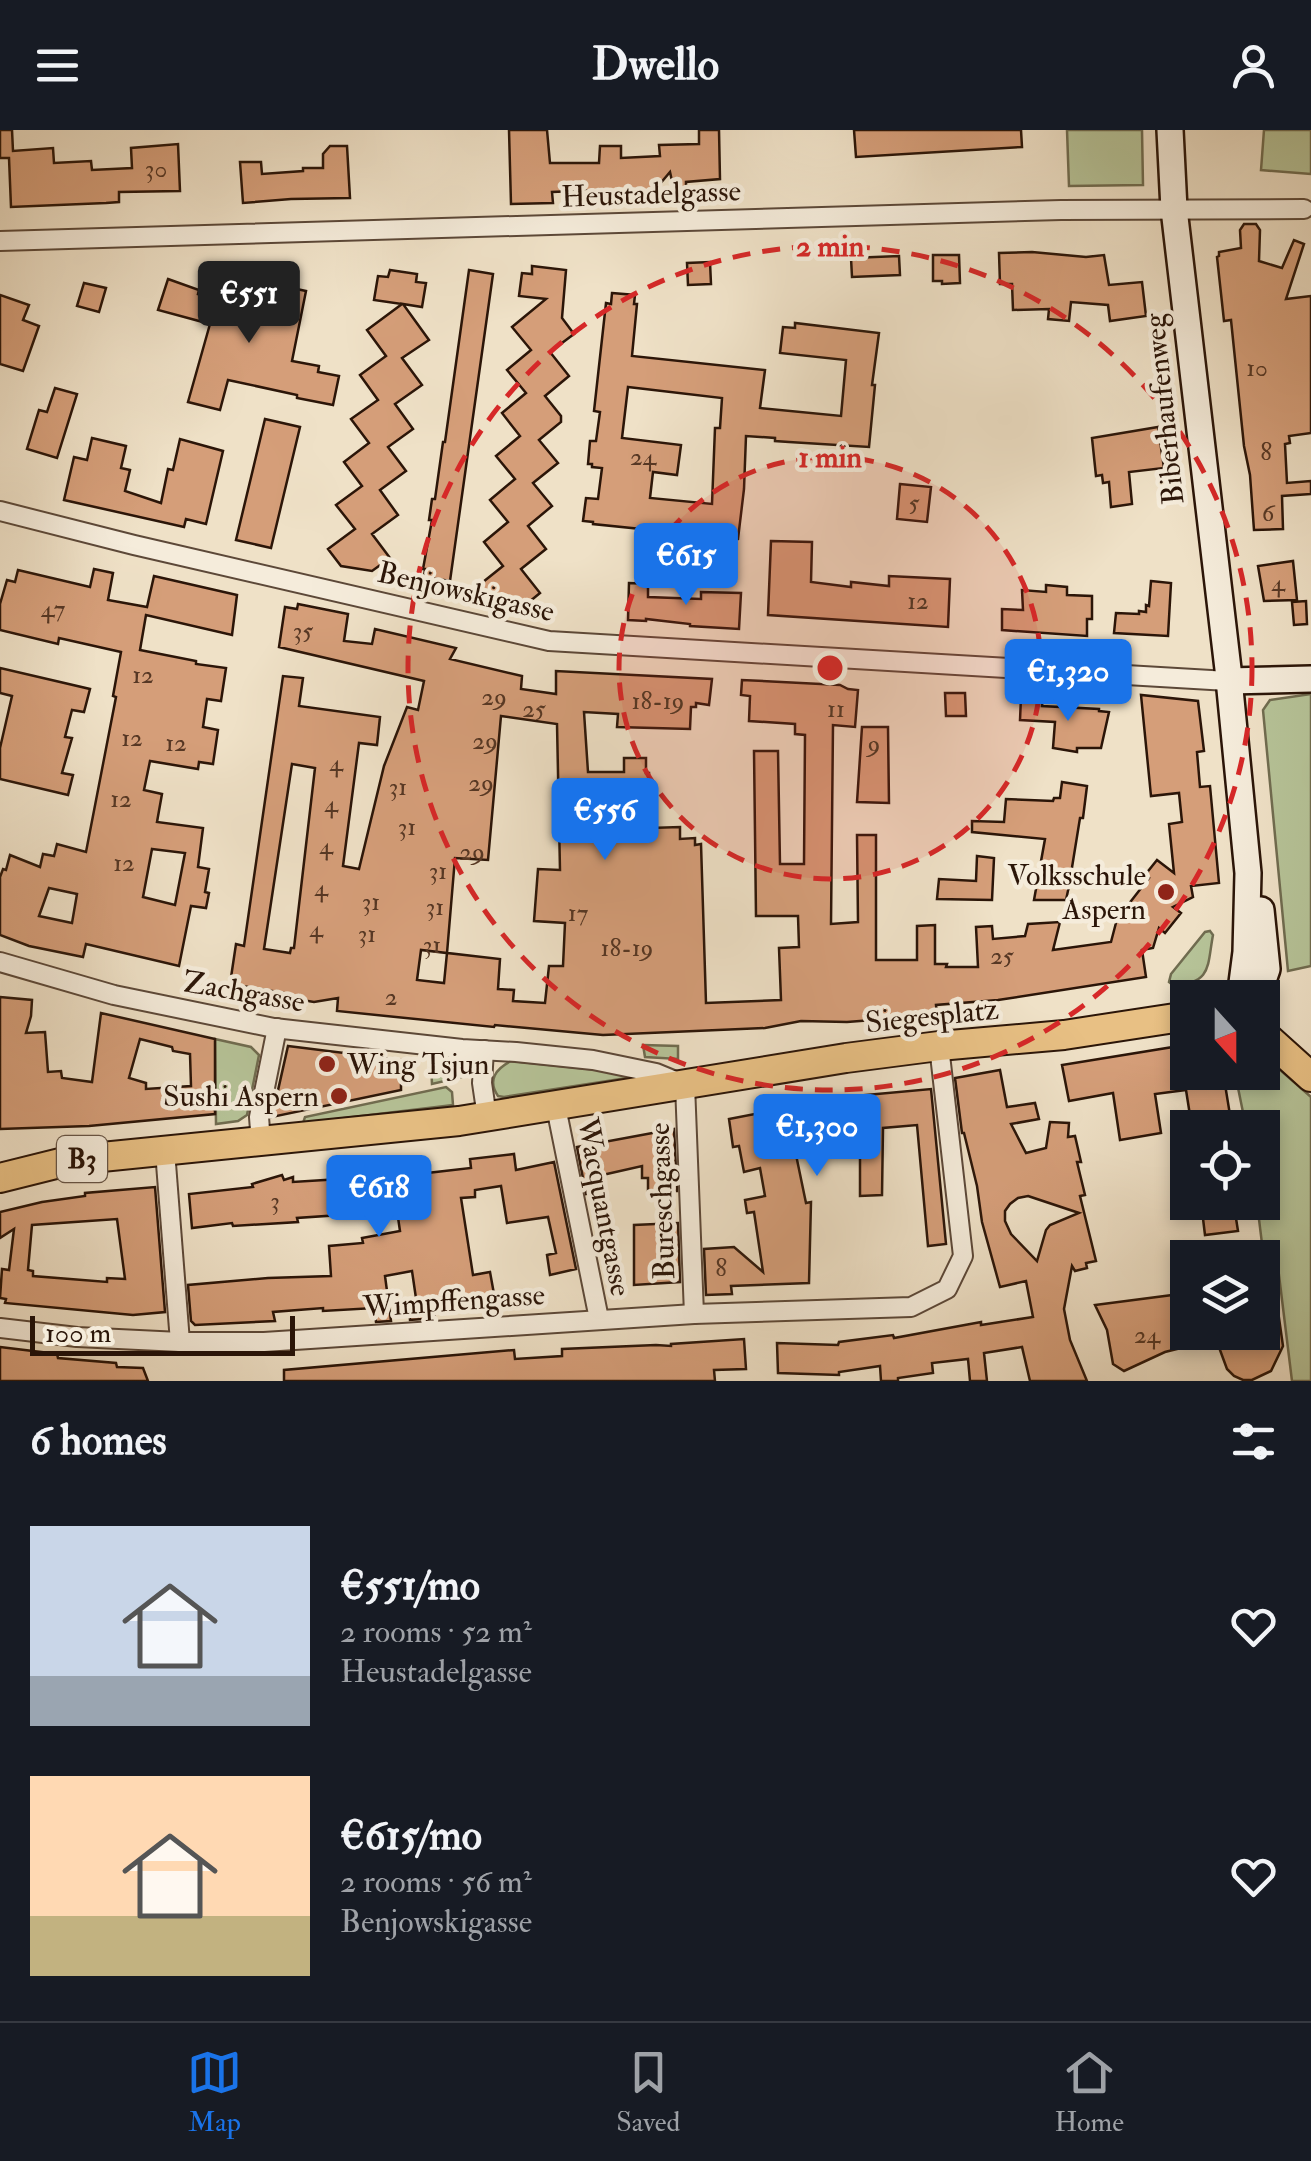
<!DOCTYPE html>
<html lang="en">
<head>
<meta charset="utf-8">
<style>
  body { margin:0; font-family:"IM FELL Double Pica",serif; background:#20242c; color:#f1f3f6; height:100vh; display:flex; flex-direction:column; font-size:38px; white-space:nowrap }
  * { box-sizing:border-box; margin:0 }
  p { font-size:32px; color:#9ea1a6 }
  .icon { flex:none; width:55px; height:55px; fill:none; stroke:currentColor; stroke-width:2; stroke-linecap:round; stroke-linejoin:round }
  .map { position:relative; height:1251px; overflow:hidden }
  .details { display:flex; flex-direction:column; background:#171b24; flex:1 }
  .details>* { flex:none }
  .needle { width:65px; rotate:159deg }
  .controls { position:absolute; left:1170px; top:850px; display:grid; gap:20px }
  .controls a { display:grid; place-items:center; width:110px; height:110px; border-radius:0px; background:#171b24; box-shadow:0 5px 15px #0003; font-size:50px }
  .scale { position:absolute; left:30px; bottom:25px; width:265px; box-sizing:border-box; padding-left:10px; border:5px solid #2b1508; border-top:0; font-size:28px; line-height:35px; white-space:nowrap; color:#2b1508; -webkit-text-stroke:8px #f5ecdb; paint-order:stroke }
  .price { position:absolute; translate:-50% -85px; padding:0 22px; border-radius:10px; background:#1a73e8; color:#fff; font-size:32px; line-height:65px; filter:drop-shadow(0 2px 5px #0008) }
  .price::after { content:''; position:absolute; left:50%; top:60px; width:30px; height:22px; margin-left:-15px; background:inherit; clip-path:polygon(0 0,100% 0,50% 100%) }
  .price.active { background:#222; color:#fff }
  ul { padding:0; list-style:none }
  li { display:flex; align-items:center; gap:30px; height:250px; padding:0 30px }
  li span { display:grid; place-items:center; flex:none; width:280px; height:200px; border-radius:0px; color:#555 }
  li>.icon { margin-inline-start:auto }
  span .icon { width:120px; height:120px; fill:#fffc; stroke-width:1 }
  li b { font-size:42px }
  h2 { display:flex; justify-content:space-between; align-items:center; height:120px; padding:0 30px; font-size:42px }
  header { display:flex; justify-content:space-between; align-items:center; height:130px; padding:0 30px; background:#171b24; font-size:45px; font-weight:700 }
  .menu { display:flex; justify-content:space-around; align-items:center; height:140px; border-top:2px solid #363941; background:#171b24; font-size:28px; color:#9ea1a6 }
  .menu a { display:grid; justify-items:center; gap:5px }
  .menu .active { color:#1a73e8 }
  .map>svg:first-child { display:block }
  .green { fill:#b6c398; stroke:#706c50; stroke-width:2.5 }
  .building { fill:#d59e79; stroke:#2b1508; stroke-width:2.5; fill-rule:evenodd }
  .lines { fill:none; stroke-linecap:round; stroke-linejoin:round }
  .street-casing { stroke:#5c4838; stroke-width:22 }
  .secondary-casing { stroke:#2b1508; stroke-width:30 }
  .primary-casing { stroke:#2b1508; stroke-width:32 }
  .street { stroke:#f5ecdb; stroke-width:18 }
  .secondary { stroke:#f5ecdb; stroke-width:25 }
  .primary { stroke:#e8c084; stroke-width:28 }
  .ring { fill:none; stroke:#d62828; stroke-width:5; stroke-dasharray:18 12 }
  .poi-dot { fill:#8f2418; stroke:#f5ecdb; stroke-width:4 }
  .labels { text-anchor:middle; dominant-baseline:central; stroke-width:9; stroke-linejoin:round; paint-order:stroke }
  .number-label { font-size:25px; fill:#563724 }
  .shield { fill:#f5ecdb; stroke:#685647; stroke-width:2.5 }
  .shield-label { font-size:28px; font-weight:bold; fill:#2b1508 }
  .street-label { font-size:30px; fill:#2b1508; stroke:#f5ecdb }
  .poi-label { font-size:30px; fill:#2b1508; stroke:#f5ecdb; text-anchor:end }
  .centre { fill:#d62828; stroke:#f5ecdb; stroke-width:5 }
  .ring-label { font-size:30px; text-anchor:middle; font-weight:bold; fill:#d62828; stroke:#f5ecdb; stroke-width:9; stroke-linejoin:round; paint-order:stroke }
</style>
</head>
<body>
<header><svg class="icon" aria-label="menu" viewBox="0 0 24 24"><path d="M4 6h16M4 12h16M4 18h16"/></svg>Dwello<svg class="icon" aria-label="person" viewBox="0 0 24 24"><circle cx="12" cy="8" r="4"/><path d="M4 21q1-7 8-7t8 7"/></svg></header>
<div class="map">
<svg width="1311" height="1251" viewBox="0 0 1311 1251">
  <rect width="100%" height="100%" fill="#efe1c7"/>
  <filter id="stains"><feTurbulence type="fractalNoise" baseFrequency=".002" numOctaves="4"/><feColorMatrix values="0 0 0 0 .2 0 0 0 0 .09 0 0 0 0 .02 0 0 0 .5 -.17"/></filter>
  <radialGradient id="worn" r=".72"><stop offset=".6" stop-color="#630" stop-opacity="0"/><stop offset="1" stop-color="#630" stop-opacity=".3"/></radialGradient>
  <g class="green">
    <polygon points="1067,0 1142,0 1143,55 1069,56"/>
    <polygon points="1264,0 1311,0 1311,44 1261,40"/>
    <polygon points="1311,564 1311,836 1288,841 1263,580 1270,570"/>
    <path d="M1210,801L1213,805C1207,837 1212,852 1174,856L1169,852L1171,844L1205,802Z"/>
    <polygon points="215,909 251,917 259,925 247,985 238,991 216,994"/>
    <polygon points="643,915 678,916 678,929 645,927"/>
    <polygon points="1263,925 1311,967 1311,1251 1292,1251 1277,1129 1264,1130 1257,1073 1262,1072 1262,998 1246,997 1235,943 1262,942"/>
    <path d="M511,931L627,943L630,945L627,948L504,967L498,966C487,950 496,939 511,931Z"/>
    <polygon points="431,934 461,937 464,943 462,947 432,954"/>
    <polygon points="446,957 452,962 453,975 303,993 305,987"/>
  </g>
  <g class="building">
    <polygon points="0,0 12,0 13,21 53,18 54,33 91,31 92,40 132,38 131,18 178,14 180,61 119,62 119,72 106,73 11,77 9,28 0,28"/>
    <polygon points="509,0 547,0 550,33 599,33 600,16 621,16 621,28 660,26 659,15 699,14 699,0 719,0 720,49 686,52 686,60 674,60 670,42 654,61 647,64 628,63 628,70 601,71 600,60 552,62 553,73 511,74"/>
    <polygon points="854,0 1021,0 1022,17 856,27"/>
    <polygon points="330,16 347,16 350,68 291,69 243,73 240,32 261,32 262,44 303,41 303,38 323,38 323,24"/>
    <polygon points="1244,94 1256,94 1260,100 1259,131 1282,138 1294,110 1304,114 1286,169 1311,166 1311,303 1289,306 1290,313 1285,314 1287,353 1311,351 1311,364 1282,366 1283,399 1254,400 1250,345 1244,316 1231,190 1224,191 1217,127 1219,126 1219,122 1241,118 1240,100"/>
    <polygon points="1032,122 1086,127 1104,125 1109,155 1142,152 1146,186 1110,191 1108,175 1071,172 1069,191 1048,189 1049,179 1013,180 1012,154 1000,154 999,123"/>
    <polygon points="933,125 959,125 960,153 942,154 942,151 933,151"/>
    <polygon points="899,126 900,145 852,147 851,128"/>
    <polygon points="710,132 711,154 688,155 687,133"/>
    <polygon points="532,136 566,140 562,188 574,204 550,222 569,246 545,266 561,286 561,292 539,310 558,333 533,353 552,376 528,396 546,419 521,439 540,463 523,477 492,474 478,456 503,436 484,412 508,392 490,370 515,349 496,326 520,306 502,283 526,263 507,240 531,220 512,197 546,169 519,166 522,143 532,144"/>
    <polygon points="390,140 417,144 416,152 426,153 422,177 403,174 429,210 402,228 422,255 395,274 413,299 388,317 406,341 380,360 398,385 372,404 390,428 372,441 341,436 328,419 355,399 336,375 362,356 344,332 369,313 351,289 378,270 360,245 386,226 367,200 402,174 374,170 378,146 388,147"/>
    <polygon points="469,140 493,144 450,451 424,447 425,439 423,439 432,390 429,390 432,369 435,369 443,312 445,312"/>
    <polygon points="168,149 199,160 198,164 267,183 273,154 306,161 292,231 319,236 318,242 339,246 333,275 297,268 297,265 228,250 220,280 188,272 210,194 158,180"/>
    <polygon points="84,153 106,158 99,182 77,176"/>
    <path d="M612,163L635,165L634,174H637L632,226L765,240L760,278L841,286L846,230L780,223L783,197L795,198V193L879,203L872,255H875L869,317L789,312L775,311V308L746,306L744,359L738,409L593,394V392L583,391L586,368L598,369L602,338L592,337V334H588L590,311H596L600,282L594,281L606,173L611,174ZM628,257L722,268L720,298H715L712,374L650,368L653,342L677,345L681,315L622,308Z"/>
    <polygon points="0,165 29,175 23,190 39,196 23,241 0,234"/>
    <polygon points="55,258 77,264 57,328 27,319 39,280 47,282"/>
    <polygon points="265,289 300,297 271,418 236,410"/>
    <polygon points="1158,297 1164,338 1129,342 1132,374 1111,377 1109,352 1103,353 1102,345 1096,346 1092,308"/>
    <polygon points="92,308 126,316 121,338 130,340 125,361 161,373 168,339 173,340 180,309 223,321 206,394 186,389 184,397 64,370 74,327 87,330"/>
    <polygon points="900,354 931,357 927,392 897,389"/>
    <polygon points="771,411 812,412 811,452 851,457 851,452 889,456 889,446 950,449 948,497 768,485"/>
    <polygon points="1293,431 1297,470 1264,471 1258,436"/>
    <path d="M94,439L113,443L108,470L147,477L154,446L237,465L232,505L146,485L140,520L196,531V534L226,538L221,571L207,569L203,597L218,600L213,634L199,632L198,639L150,631L144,660L162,664L157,692L203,698L198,737L209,739L205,762L209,763L206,778L191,776L179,836L86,814L83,827L29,816L0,805V747L3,739L6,740L10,725L40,737L43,724L54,726L57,714L86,722L116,567L113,566L121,522L59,508L58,514L0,500V474L7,450L15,452L18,440L90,457ZM152,719L185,723L175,775L143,767ZM49,758L77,764L72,793L39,786Z"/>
    <polygon points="1151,451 1171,453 1168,506 1114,503 1116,483 1139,484 1139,481 1146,482 1146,475 1149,476"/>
    <polygon points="629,453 648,454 648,467 701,469 701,462 741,463 739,499 690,496 690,494 646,489 646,491 628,490"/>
    <polygon points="1046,455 1067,457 1067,465 1092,466 1092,489 1087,489 1087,506 1002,500 1002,479 1023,480 1022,460 1046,462"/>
    <polygon points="1306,471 1307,494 1294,495 1292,472"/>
    <path d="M298,474L348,484L344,511L372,514L375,499L456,518L450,529L522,546L521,559L556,564V541L712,549L709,575L696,573V577H691L690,599L617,597L618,584L584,582L588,642H624V628H646V643H649L650,698L680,697V709L695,708V715L701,714L706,873L781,870L779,818L799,817L798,786H756L754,621H778L780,734H804L805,605L795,604V594L749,591L750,566L741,565L742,550L840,555L848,559L858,560L855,597L833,595L831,794L858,792L857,705H876V830H917V796L935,795V834H947L946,837H978L976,797L992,796L993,809L1025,806L1028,794L1060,792L1053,820L1111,812L1117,789L1149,748L1145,745L1157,730L1174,743L1169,694L1182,692L1179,663L1151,666L1141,565L1198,571L1204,621L1197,622L1200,657L1210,656L1219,753L1191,756L1193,767L1173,777L1181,783L1165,803L1159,798L1153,818L1142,820L1146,847L998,870L936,875L937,885L847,892L801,891L765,898L603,905L495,895L494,897L337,881L338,868L314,872L296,869L284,863L230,854L236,814L244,816L283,546L303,548L299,576L380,587L377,615L359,613L343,736L359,739L384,636L407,577L418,580L424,551L279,517L285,477L297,479ZM501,586L557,594L560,740L538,739L534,791L565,793L563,836H549L545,873L513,871L514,860L498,859L500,829L447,823L444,853L417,850L421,820L447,823L455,728L488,730ZM292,634L315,638L294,818H291L290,823L264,819Z"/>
    <polygon points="0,538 90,559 84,582 72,580 65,607 72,608 62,643 73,645 68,665 0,649 0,618 12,566 0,563"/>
    <polygon points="945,563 965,563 966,586 946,586"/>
    <polygon points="1021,567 1043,568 1042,576 1099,579 1099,581 1109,582 1101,618 1077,618 1077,622 1053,618 1055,592 1020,590"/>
    <polygon points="862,597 888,597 889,673 857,672"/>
    <polygon points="1062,652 1087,656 1083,688 1080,688 1069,756 1066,770 1034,770 1045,709 972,702 972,691 1004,692 1006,669 1053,671 1054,668 1060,668"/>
    <polygon points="977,726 994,728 992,770 937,769 939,749 976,751"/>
    <path d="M0,867L32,870L31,886L26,903L45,902L48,942L61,941L62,948L92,952L101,883L215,909V984L89,996L0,999ZM140,909L172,917L173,921L190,924L191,956L146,959V953L129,948Z"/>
    <polygon points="288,916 401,930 401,960 272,987"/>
    <polygon points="1173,917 1178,945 1223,942 1231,991 1192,998 1186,960 1155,964 1161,1003 1120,1010 1113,963 1069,971 1062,935"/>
    <path d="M1000,940L1007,977L1035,973L1039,989L1011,994L1026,1023L1046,1018L1050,992L1069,993L1068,1007L1075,1006L1081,1032H1077L1085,1065L1080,1066L1096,1131L1086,1133L1087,1138L1075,1141L1072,1136L1064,1179L1070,1210L1087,1251H1030L1022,1217L984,1223L987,1251H970L968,1229L932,1233L933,1243L898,1248V1251H881L880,1236L839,1242V1245L778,1243L777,1213L838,1215L839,1212L893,1205L894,1208L981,1192V1195L1033,1187L1026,1151L1000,1157L982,1092L977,1056L964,1003H962L955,948ZM1028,1066L1079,1083L1050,1095L1046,1100L1037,1131L1011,1104L1005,1091V1081L1010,1074L1018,1068Z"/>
    <polygon points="931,959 946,1114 928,1116 917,995 883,998 882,1065 860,1066 860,1015 844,1015 844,993 813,994 812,1016 795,1020 806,1073 811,1072 809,1153 731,1156 732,1164 706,1165 704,1119 734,1117 763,1142 754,1082 747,1083 745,1070 765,1066 760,1038 744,1042 739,1016 733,1017 729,989 812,973 812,970"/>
    <polygon points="674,999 677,1061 648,1061 648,1048 642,1048 642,1036 598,1046 600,1061 586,1064 577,1017"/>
    <polygon points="514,1024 516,1040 554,1032 576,1139 550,1145 547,1125 556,1123 548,1087 507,1093 501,1056 475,1060 475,1067 461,1068 473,1145 490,1142 496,1175 433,1174 435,1188 410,1190 409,1176 417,1175 412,1141 385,1146 391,1191 376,1192 374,1178 323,1181 323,1178 273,1182 275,1191 195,1195 191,1191 188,1155 268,1148 331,1146 329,1116 363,1113 362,1108 400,1101 395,1067 357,1070 359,1079 340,1081 340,1085 297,1088 298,1092 233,1096 232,1093 192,1098 189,1064 253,1057 252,1054 282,1045 284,1050 293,1047 293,1052 356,1048 355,1044 418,1041 418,1044 471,1038 470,1029"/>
    <polygon points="1188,1037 1188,1056 1174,1058 1172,1039"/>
    <path d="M155,1057L165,1182L133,1185L5,1173L6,1169L0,1168L2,1139L9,1140L14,1099L0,1108V1082L42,1072L85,1066V1063ZM117,1089L125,1149L107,1148V1152L33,1146V1141L28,1140L32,1095Z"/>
    <polygon points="1201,1072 1229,1072 1230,1083 1235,1082 1238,1101 1205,1105"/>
    <polygon points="678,1093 680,1152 634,1155 634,1095"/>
    <polygon points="1262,1132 1271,1132 1283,1216 1271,1241 1252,1250 1243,1250 1234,1246 1227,1239 1220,1220 1221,1202 1262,1202"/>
    <polygon points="1188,1163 1185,1217 1165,1222 1124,1241 1113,1234 1107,1200 1095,1175"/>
    <polygon points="744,1209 746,1239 714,1240 715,1251 284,1251 284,1240 514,1220 515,1229 562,1226 562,1219 656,1215 671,1216 671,1214"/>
    <polygon points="0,1217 57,1224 58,1228 116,1233 117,1237 143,1238 148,1251 0,1251"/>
  </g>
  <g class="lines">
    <g class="street-casing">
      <g id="street">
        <polyline points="0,111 1061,80 1304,79"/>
        <polyline points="0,381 134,415 549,511 1228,551"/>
        <polyline points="0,832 114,865 274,898 462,919 516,922 593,930 656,943 685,955 694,1184"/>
        <polyline points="484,920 482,953 487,987"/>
        <polyline points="556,977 599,1189"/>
        <polyline points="261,1013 259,987 277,898"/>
        <polyline points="165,1021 180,1212"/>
        <polyline points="0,1198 77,1207 180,1212 264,1212 694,1184 911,1177 947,1159 963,1126 939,916"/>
      </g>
    </g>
    <g class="secondary-casing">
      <g id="secondary">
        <polyline points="1170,0 1174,79 1228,539 1248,743 1246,822 1240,868"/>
        <polyline points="1228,551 1311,549"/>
        <polyline points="1257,868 1267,839 1261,780"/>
      </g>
    </g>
    <g class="primary-casing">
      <g id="primary">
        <polyline points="1262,903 1311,947"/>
        <polyline points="0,1048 72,1030 459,991 846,928 939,916 1064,905 1188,886"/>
      </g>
    </g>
    <use href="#street" class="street"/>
    <use href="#secondary" class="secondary"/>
    <use href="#primary" class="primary"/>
  </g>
  <circle cx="830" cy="538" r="211" fill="#d62828" fill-opacity=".12"/>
  <g class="ring">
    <circle cx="830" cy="538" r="211"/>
    <circle cx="830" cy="538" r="422"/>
  </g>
  <g class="poi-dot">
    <circle cx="1166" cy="762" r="10"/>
    <circle cx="327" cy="934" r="10"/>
    <circle cx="339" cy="966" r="10"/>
  </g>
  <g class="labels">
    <g class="number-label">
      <text x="156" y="39">30</text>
      <text x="1257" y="238">10</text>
      <text x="1266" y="322">8</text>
      <text x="643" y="327">24</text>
      <text x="914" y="373">5</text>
      <text x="1268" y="383">6</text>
      <text x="1278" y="453">4</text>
      <text x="918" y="471">12</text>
      <text x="53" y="479">47</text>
      <text x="303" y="501">35</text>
      <text x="143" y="545">12</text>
      <text x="494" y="567">29</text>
      <text x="658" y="571">18-19</text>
      <text x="534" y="579">25</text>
      <text x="836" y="579">11</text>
      <text x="132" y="608">12</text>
      <text x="485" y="611">29</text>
      <text x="176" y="613">12</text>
      <text x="874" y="614">9</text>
      <text x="336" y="633">4</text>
      <text x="481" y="653">29</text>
      <text x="398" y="657">31</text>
      <text x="121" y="669">12</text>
      <text x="331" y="674">4</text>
      <text x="407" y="697">31</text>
      <text x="326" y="716">4</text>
      <text x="472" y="722">29</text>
      <text x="124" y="733">12</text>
      <text x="438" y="741">31</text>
      <text x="321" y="758">4</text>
      <text x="371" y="772">31</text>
      <text x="435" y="777">31</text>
      <text x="578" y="783">17</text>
      <text x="316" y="799">4</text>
      <text x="367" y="804">31</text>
      <text x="432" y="815">31</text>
      <text x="627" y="818">18-19</text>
      <text x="1002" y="826">25</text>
      <text x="391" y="867">2</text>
      <text x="275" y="1071">3</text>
      <text x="721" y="1138">8</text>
      <text x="1147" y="1205">24</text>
    </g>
    <rect class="shield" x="57" y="1006" width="50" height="46" rx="8"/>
    <g class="shield-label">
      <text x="82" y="1029">B3</text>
    </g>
    <g class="street-label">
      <text transform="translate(651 64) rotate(-2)">Heustadelgasse</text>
      <text transform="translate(1164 279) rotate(-96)">Biberhaufenweg</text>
      <text transform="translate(466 462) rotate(13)">Benjowskigasse</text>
      <text transform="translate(244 862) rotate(10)">Zachgasse</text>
      <text transform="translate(932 886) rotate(-6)">Siegesplatz</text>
      <text transform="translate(662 1071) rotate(-92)">Bureschgasse</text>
      <text transform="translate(604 1077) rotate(79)">Wacquantgasse</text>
      <text transform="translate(454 1171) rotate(-4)">Wimpffengasse</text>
    </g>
    <g class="poi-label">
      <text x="1146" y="745">Volksschule<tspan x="1146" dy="34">Aspern</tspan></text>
      <text x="347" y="934" text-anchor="start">Wing Tsjun</text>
      <text x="319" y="966">Sushi Aspern</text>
    </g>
  </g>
  <circle cx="830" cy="538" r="15" class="centre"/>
  <g class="ring-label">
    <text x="830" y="126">2 min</text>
    <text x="830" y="337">1 min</text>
  </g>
  <rect width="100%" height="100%" filter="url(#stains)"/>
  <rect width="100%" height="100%" fill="url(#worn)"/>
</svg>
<div class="controls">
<a><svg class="needle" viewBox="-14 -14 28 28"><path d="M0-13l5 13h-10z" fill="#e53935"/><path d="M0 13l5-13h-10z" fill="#9ea1a6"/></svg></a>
<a><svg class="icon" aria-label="locate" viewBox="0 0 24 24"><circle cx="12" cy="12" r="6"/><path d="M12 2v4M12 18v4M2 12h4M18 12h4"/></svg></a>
<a><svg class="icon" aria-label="layers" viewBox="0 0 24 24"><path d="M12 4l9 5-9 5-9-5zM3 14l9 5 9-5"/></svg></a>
</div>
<div class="scale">100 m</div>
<b class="price active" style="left:249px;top:216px">€551</b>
<b class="price" style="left:686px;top:478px">€615</b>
<b class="price" style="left:1068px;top:594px">€1,320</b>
<b class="price" style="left:605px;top:733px">€556</b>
<b class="price" style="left:817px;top:1049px">€1,300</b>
<b class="price" style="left:379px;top:1110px">€618</b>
</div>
<section class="details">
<h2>6 homes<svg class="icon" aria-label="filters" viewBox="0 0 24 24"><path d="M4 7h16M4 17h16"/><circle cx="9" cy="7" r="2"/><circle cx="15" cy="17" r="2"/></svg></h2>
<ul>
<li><span style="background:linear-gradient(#c9d6e8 75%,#9aa5b1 0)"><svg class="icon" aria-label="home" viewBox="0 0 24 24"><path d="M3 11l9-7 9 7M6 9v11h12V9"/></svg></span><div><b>€551/mo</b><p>2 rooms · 52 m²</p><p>Heustadelgasse</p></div><svg class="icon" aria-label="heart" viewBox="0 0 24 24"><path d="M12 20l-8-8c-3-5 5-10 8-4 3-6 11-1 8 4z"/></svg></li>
<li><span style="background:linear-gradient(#ffd9b3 70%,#c2b280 0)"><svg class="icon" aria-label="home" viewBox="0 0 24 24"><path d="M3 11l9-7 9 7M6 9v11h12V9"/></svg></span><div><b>€615/mo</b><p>2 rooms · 56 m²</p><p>Benjowskigasse</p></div><svg class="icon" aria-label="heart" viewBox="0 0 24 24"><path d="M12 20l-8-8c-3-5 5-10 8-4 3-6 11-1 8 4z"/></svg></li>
</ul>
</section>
<nav class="menu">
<a class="active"><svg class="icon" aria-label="map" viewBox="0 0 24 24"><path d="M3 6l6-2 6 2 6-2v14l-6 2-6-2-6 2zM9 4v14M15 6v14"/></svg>Map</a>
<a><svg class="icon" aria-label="saved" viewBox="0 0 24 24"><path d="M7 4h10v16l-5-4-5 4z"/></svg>Saved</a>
<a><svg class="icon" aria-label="home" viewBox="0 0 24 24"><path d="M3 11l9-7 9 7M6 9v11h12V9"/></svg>Home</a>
</nav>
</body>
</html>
